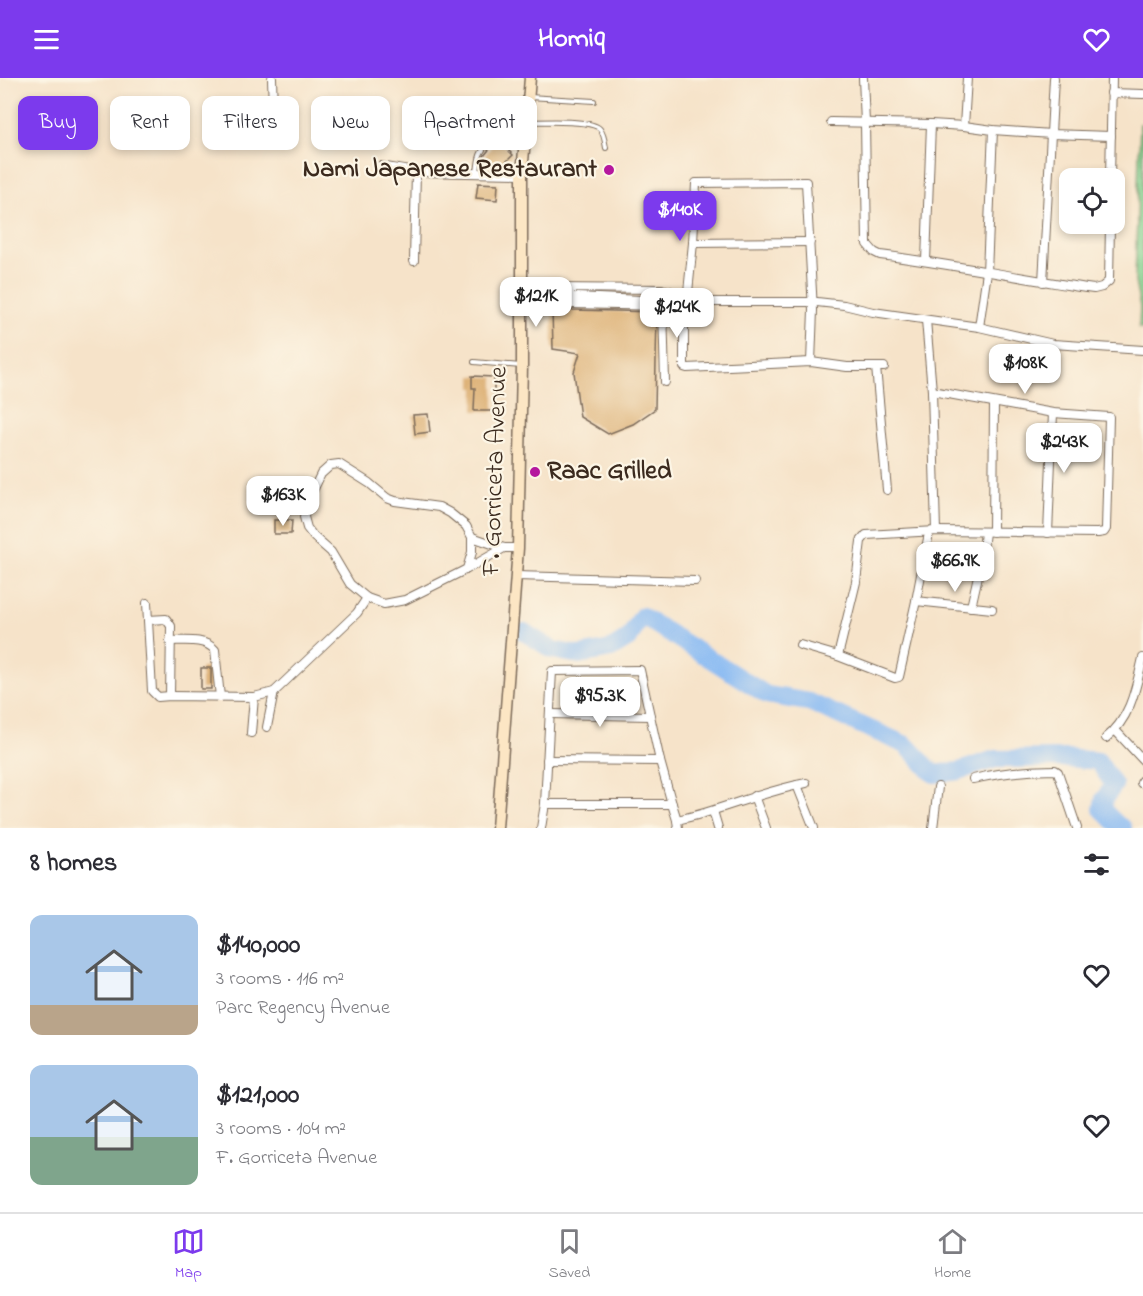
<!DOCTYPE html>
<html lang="en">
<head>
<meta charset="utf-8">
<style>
  body { margin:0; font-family:"Indie Flower",sans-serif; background:#f2f2f3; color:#2b2b33; height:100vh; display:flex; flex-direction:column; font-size:22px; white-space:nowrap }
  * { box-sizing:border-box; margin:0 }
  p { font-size:20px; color:#7c7c81 }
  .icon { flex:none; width:33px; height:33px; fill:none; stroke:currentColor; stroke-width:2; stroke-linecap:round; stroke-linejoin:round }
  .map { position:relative; height:750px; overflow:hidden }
  .side { display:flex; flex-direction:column; background:#fff; flex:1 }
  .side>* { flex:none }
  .banner { position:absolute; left:18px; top:18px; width:600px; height:54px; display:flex; gap:12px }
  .fabs { position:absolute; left:1059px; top:90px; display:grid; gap:12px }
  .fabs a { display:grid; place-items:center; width:66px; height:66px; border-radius:12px; background:#fff; box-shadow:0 3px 9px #0003; font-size:30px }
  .price { position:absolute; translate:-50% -51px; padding:0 14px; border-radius:12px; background:#fff; color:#222; font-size:20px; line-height:39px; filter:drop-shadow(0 2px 3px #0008) }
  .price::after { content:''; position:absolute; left:50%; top:36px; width:18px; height:14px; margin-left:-9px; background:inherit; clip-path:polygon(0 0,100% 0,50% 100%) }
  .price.active { background:#7c3aed; color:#fff }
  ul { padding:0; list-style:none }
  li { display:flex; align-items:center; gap:18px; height:150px; padding:0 30px }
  li span { display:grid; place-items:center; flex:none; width:168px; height:120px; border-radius:12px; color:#555 }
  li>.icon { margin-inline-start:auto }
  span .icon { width:72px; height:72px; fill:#fffc; stroke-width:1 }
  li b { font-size:26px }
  h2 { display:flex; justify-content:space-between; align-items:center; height:72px; padding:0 30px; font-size:26px }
  .tag { padding:0 21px; border-radius:12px; background:#fff; box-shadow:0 3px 9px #0003; font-size:21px; line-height:54px }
  .tag.active { background:#7c3aed; color:#fff }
  header { display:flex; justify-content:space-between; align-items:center; height:78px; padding:0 30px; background:#7c3aed; color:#fff; font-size:27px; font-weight:700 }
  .tabs { display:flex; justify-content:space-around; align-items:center; height:84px; border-top:2px solid #e1e1e2; background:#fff; font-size:16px; color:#7c7c81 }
  .tabs a { display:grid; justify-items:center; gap:3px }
  .tabs .active { color:#7c3aed }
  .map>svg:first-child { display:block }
  .green { fill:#84d190; stroke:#607e57; stroke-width:1.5 }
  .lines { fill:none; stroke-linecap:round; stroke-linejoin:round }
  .river { stroke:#87b9f3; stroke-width:18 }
  .building { fill:#deb379 }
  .lane-casing { stroke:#7c6b5a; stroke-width:6 }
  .street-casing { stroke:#7c6b5a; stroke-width:10 }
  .secondary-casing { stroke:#7c6b5a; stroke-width:13 }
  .lane { stroke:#fff; stroke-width:4 }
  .street { stroke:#fff; stroke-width:8 }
  .secondary { stroke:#fce6c4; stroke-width:10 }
  .poi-dot { fill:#b5179e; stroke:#fcf5e5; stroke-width:2 }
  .labels { text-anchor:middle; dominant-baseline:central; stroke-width:4.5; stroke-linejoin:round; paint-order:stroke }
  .poi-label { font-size:26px; font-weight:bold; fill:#3b2a1e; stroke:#fcf5e5; text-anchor:end }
  .street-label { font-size:26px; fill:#3b2a1e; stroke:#fcf5e5 }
</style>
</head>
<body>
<header><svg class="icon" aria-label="menu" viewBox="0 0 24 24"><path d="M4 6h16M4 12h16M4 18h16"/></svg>Homiq<svg class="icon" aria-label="heart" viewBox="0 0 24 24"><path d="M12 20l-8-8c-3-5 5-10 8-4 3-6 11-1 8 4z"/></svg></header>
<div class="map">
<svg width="1143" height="750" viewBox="0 0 1143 750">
  <rect width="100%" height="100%" fill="#fcf5e5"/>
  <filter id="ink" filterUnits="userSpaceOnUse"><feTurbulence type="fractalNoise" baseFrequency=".0167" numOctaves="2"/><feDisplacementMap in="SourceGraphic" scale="12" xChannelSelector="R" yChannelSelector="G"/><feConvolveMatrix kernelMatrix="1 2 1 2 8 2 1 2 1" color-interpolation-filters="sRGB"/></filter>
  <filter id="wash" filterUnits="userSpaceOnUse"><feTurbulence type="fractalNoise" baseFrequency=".008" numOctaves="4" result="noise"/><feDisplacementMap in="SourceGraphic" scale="24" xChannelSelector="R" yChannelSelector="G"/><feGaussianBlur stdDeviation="1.35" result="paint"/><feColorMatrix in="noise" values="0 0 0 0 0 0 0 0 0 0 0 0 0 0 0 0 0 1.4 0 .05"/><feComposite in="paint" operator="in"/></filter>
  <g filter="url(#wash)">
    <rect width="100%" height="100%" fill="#f6e3c9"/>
    <polygon class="green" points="1140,46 1143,46 1143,250 1139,250 1140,229 1135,204"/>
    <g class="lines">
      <polyline class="river" points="524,554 553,572 579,577 611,571 629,560 642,538 767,617 809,624 906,667 934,696 959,693 995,681 1067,680 1098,683 1114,707 1104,721 1102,731 1118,747 1123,750"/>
    </g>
    <g id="blocks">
      <g class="building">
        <polygon points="501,65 513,77 500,90 496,90 484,78 492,68"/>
        <polygon points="478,105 498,106 497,122 476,120"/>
        <polygon points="552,230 568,230 572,232 657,234 655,331 633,346 608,356 580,339 574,294 580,275 553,271"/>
        <polygon points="472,298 494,299 494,333 474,333 475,310 472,310"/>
        <polygon points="428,336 430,354 415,356 413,337"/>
        <polygon points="274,442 292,442 291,456 274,456"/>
        <rect x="201" y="590" width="10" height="21"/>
      </g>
    </g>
  </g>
  <g filter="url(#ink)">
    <use href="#blocks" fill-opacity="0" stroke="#7c6b5a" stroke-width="1.5"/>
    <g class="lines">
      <g class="lane-casing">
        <g id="lane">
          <polyline points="529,19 594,23"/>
          <path d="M528,44C543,44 591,41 600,51C604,56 605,64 606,70"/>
          <path d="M477,95C478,89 478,80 481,75C490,57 508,60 525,59"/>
          <polyline points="474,284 521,288"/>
        </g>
      </g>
      <g class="street-casing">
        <g id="street">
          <polyline points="272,0 273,31"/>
          <path d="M863,0L865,45L867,166L874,174L880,177C952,186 1023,201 1094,211L1102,209L1109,203L1110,146"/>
          <polyline points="1111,15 1143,16"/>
          <polyline points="831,44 931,46 964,48 993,52 1051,56 1111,58"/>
          <polyline points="964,48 967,0"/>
          <polyline points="380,88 416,94 522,96"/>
          <polyline points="1110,100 1112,0"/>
          <polyline points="693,165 810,164"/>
          <polyline points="414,183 416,94"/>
          <polyline points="926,183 931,46"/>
          <polyline points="1043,204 1054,0"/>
          <polyline points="661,211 663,228 665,304"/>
          <polyline points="522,213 553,210 661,211 681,216 687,224"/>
          <polyline points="570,215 570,224 572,226 663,228"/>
          <polyline points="522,222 577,219 662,223 672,227 687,224 817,224 844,227 873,234 979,249 1053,266 1143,272"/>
          <polyline points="926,242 932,313 936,453"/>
          <polyline points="979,249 987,194 993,52"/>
          <polyline points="811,284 813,232 806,104 696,105 693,165 687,224 684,234 684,289 687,290 811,284 847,289 884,289"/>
          <polyline points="876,289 887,412"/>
          <polyline points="993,454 994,325"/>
          <polyline points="1048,455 1053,335"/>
          <polyline points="472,459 472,474 467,491 405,522 384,526 367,520 350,506 331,474 314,459 307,450 304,439 306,427 321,396 331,387 339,386 369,405 387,420 395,423 439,429 450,435 466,448 472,459 504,470 518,470"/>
          <polyline points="467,491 504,470"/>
          <polyline points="516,498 695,503"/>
          <polyline points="916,523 992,531"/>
          <polyline points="147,525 152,613 158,619 170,618 254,619 274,614 357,535 367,520"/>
          <polyline points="971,529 982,480 985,454"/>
          <polyline points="148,542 166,541 171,548 170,618"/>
          <path d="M170,563C185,563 205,560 215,572L220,619"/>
          <polyline points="800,567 838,578 895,600 899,599 916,523 929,455"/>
          <polyline points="838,578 856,504 861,463 866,457 936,453 1098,455 1104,454 1106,451 1109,339 1053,335 932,313"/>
          <polyline points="551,636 650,638"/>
          <polyline points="267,649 274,614"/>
          <polyline points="1115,652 1143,682"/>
          <polyline points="251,655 254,619"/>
          <path d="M1106,660C1131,640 1136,609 1143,580"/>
          <polyline points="547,682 660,683"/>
          <path d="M973,701C999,695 1028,692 1055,692L1058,694L1077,750"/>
          <polyline points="1141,705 1143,702"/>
          <polyline points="797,707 814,750"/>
          <polyline points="754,718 766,750"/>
          <polyline points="545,726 672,726"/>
          <polyline points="713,733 718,750"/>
          <path d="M677,742C690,739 702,736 714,732C746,722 772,712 806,705"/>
          <polyline points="541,750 545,726 552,593 640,592 660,683 672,726 677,742 678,750"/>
          <polyline points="933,750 938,709"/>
        </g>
      </g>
      <g class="secondary-casing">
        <polyline id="secondary" points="497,750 518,470 522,288 522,96 530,0"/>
      </g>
      <use href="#lane" class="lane"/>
      <use href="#street" class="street"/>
      <use href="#secondary" class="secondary"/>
    </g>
  </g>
  <g class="poi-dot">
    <circle cx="609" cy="92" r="6"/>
    <circle cx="535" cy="394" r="6"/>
  </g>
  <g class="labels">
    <g class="poi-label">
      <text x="597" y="92">Nami Japanese Restaurant</text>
      <text x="547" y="394" text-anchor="start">Raac Grilled</text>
    </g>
    <g class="street-label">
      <text transform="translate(496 393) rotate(-88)">F. Gorriceta Avenue</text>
    </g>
  </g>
</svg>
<div class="fabs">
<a><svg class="icon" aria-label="locate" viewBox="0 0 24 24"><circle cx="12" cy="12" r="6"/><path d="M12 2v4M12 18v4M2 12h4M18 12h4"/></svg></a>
</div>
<b class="price active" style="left:680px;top:164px">$140K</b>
<b class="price" style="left:536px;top:250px">$121K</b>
<b class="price" style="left:677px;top:261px">$124K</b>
<b class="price" style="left:1025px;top:317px">$108K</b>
<b class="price" style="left:1064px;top:396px">$243K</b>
<b class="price" style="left:283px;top:449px">$163K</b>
<b class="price" style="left:955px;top:515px">$66.9K</b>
<b class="price" style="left:600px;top:650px">$95.3K</b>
<div class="banner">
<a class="tag active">Buy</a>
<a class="tag">Rent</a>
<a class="tag">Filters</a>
<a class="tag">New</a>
<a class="tag">Apartment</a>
</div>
</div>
<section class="side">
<h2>8 homes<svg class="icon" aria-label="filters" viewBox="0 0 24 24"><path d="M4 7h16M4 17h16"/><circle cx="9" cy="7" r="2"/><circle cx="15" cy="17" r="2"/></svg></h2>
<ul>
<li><span style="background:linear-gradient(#a9c7e8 75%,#b9a48a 0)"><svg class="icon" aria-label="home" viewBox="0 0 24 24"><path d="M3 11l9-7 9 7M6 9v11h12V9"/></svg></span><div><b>$140,000</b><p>3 rooms · 116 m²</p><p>Parc Regency Avenue</p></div><svg class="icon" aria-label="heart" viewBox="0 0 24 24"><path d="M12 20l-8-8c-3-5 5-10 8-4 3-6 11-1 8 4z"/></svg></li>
<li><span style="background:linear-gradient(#a9c7e8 60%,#7fa58c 0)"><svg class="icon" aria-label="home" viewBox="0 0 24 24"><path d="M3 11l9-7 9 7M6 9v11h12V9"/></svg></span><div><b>$121,000</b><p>3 rooms · 104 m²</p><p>F. Gorriceta Avenue</p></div><svg class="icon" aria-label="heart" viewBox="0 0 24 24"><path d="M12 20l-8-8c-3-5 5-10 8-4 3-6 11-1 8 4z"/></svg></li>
</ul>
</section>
<nav class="tabs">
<a class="active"><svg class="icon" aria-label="map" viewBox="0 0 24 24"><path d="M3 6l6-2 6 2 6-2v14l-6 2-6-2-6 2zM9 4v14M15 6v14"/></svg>Map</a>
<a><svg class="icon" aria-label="saved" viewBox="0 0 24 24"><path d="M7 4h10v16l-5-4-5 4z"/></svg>Saved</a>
<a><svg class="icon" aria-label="home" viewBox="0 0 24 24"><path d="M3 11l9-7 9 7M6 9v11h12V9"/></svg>Home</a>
</nav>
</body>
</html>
